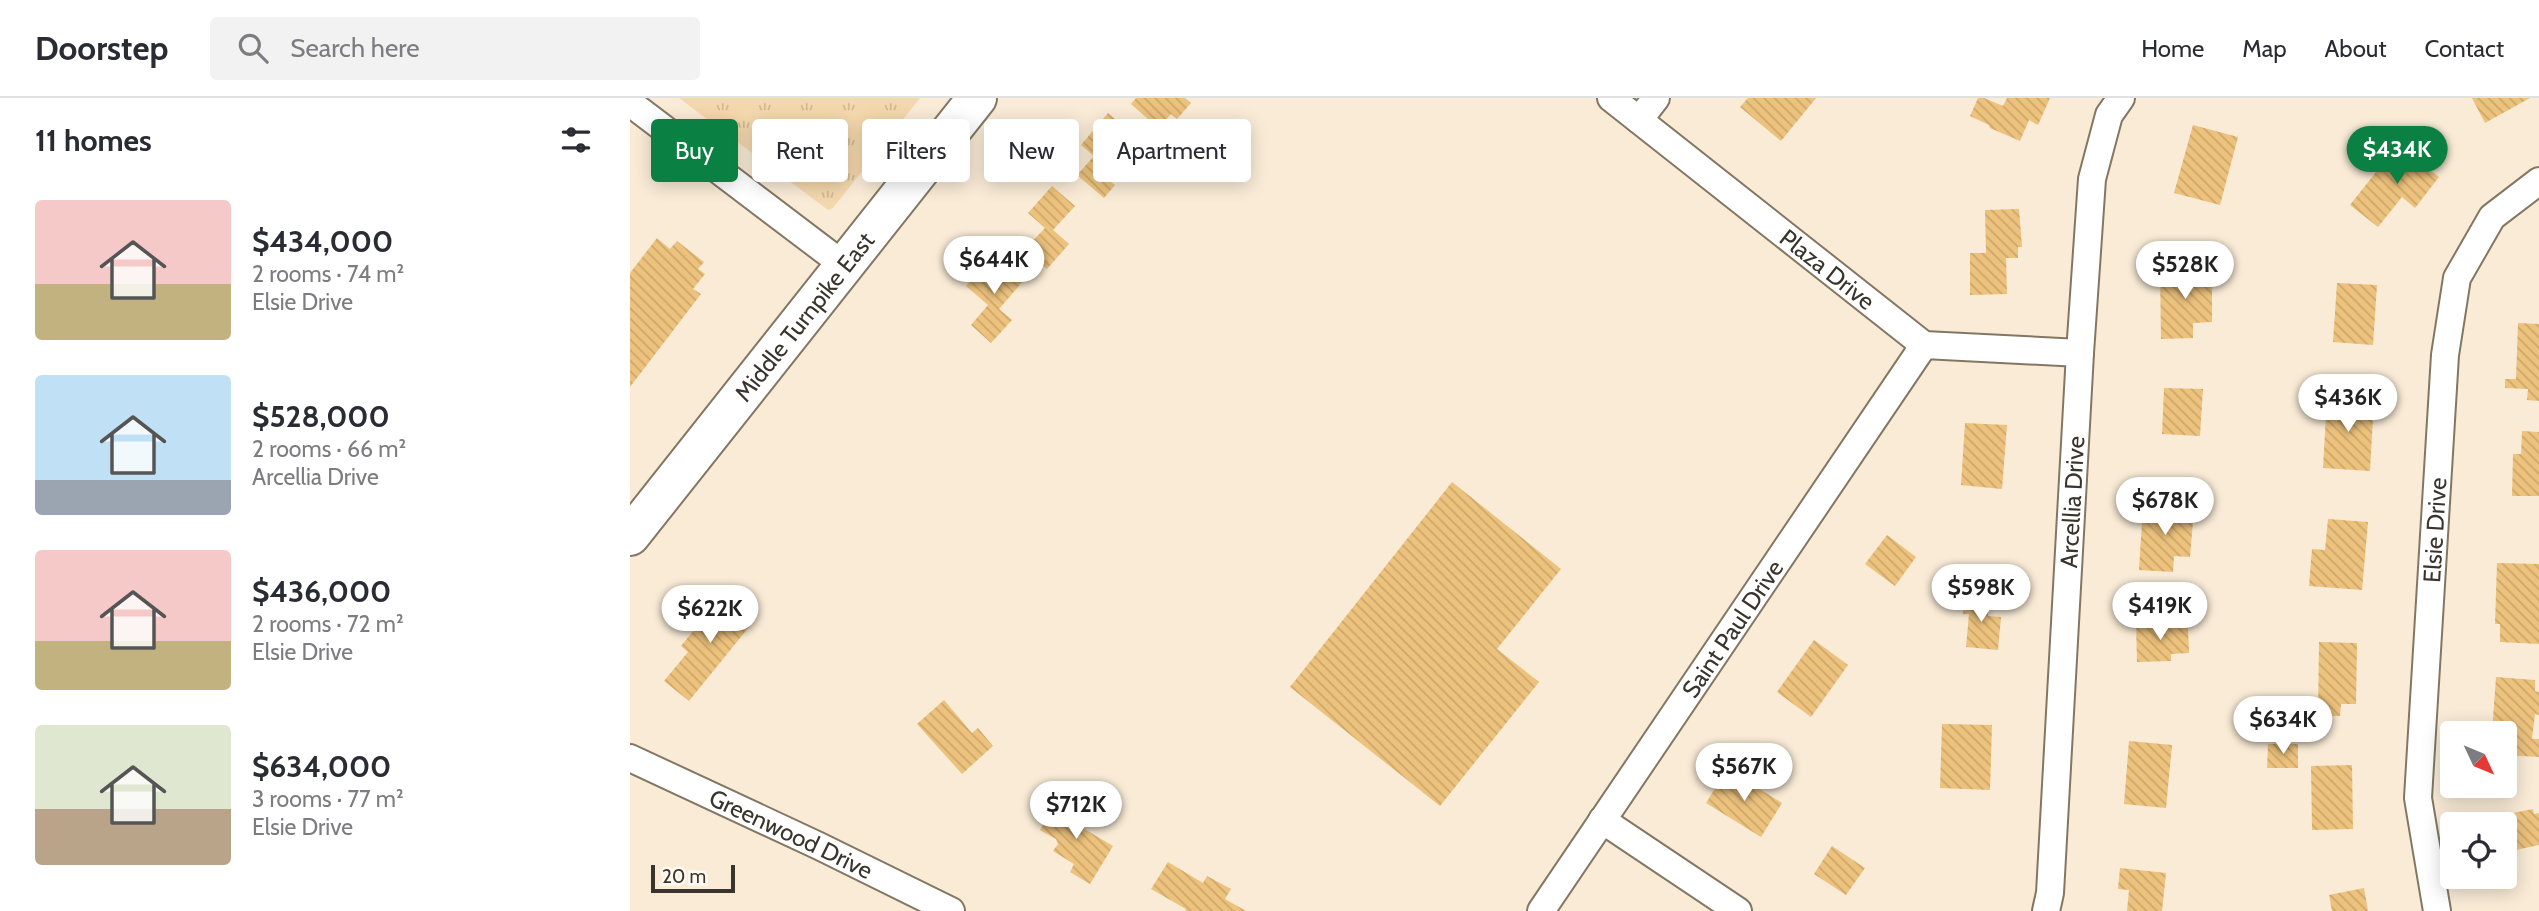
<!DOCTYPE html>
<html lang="en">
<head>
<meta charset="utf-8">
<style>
  body { margin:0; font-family:Cabin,sans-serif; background:#f2f2f3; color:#2b2b33; height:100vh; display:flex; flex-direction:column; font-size:26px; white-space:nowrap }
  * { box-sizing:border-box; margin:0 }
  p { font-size:23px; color:#7c7c81 }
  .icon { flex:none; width:38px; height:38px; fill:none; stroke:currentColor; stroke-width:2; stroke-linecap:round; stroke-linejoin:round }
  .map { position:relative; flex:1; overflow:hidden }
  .sheet { display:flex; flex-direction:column; background:#fff; width:630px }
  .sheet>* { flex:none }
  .top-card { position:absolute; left:21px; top:21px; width:665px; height:63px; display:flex; gap:14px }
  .needle { width:46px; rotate:134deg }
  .controls { position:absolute; left:1810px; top:623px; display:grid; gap:14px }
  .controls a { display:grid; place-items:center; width:77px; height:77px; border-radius:7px; background:#fff; box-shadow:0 4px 18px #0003; font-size:35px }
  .scale { position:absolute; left:21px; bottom:18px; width:84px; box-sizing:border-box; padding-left:7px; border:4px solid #39342c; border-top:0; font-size:19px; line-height:24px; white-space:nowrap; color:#39342c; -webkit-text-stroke:5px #fff9f1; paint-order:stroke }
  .price { position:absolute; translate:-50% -60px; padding:0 16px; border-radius:24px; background:#fff; color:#222; font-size:23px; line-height:46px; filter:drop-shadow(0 2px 4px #0008) }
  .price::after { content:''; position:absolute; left:50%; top:42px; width:21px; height:16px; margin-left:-10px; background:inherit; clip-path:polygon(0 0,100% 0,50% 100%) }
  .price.selected { background:#0b8043; color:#fff }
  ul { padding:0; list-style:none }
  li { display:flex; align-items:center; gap:21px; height:175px; padding:0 35px }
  li span { display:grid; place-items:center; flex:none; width:196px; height:140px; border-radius:7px; color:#555 }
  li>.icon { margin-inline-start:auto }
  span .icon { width:84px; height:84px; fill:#fffc; stroke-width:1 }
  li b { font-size:30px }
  h2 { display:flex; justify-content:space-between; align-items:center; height:84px; padding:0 35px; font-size:30px }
  .tag { padding:0 24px; border-radius:7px; background:#fff; box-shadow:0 4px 18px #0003; font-size:24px; line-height:63px }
  .tag.selected { background:#0b8043; color:#fff }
  header { display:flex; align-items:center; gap:42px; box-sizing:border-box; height:98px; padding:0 35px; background:#fff; border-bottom:2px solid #e1e1e2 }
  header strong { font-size:33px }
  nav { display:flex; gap:38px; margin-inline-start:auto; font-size:24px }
  .search { width:490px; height:63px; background:#f2f2f3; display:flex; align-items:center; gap:18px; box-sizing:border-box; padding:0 24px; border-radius:7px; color:#7c7c81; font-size:26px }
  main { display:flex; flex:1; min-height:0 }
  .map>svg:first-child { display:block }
  .park { fill:url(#park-tufts) }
  .building { fill:url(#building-back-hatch) }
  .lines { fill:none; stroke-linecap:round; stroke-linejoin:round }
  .minor-casing { stroke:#837764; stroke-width:30 }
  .primary-casing { stroke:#837764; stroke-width:42 }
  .minor { stroke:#fff; stroke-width:26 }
  .primary { stroke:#fff; stroke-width:38 }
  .labels { text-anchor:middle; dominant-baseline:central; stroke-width:7; stroke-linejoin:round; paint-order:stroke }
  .street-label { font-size:24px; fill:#39342c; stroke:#fff9f1 }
</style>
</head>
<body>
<header>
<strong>Doorstep</strong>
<div class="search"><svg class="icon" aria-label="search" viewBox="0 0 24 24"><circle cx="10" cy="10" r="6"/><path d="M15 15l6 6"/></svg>Search here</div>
<nav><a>Home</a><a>Map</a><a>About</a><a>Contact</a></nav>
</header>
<main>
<section class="sheet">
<h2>11 homes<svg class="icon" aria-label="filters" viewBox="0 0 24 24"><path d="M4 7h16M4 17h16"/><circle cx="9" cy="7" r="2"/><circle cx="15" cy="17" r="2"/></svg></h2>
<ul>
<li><span style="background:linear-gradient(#f6c9c9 60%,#c2b280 0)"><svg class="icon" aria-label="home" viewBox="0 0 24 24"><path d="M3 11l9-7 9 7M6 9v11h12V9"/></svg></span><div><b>$434,000</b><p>2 rooms · 74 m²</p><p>Elsie Drive</p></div></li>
<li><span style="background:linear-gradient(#bfe0f5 75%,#9aa5b1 0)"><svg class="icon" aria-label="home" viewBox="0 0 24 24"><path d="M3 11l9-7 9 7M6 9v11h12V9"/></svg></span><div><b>$528,000</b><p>2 rooms · 66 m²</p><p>Arcellia Drive</p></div></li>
<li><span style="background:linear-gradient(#f6c9c9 65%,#c2b280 0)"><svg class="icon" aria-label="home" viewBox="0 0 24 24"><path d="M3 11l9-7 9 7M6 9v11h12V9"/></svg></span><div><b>$436,000</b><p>2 rooms · 72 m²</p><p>Elsie Drive</p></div></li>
<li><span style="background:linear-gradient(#dfe7d0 60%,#b9a48a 0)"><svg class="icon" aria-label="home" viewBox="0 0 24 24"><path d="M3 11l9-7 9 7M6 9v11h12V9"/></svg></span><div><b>$634,000</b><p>3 rooms · 77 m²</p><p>Elsie Drive</p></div></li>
</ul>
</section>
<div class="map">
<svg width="1909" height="813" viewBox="0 0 1909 813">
  <defs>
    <pattern id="park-tufts" width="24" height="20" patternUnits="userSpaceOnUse" patternTransform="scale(1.75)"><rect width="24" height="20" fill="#f4d8ad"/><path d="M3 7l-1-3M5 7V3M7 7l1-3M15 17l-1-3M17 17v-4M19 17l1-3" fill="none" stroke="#d2ba95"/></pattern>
    <pattern id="building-back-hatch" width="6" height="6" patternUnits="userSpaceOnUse" patternTransform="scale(1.75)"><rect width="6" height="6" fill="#edc27d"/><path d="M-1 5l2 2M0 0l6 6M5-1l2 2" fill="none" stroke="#cca76c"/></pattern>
  </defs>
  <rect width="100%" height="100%" fill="#f9ebd6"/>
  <polygon class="park" points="49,0 290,0 203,110 198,112"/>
  <g class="building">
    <polygon points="506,0 555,0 561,5 547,21 541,16 528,30 501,6"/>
    <polygon points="1118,0 1186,0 1151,43 1110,9"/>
    <polygon points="1348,0 1354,0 1373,8 1377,0 1420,0 1408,27 1399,22 1390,43 1360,30 1359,27 1340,18"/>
    <polygon points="1842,0 1900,0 1855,25"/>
    <polygon points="478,15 503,36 477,67 484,73 477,81 485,87 474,100 447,77 464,58 451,47"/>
    <polygon points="1563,27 1608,39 1590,107 1544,95"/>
    <polygon points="1781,44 1807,65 1801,73 1809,79 1785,110 1772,99 1748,129 1720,107 1754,64 1767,74 1779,60 1772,55"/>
    <polygon points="422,88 445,108 423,132 439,146 417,171 395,151 415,130 398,115"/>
    <polygon points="1389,111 1392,149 1388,149 1388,160 1376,160 1377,196 1340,197 1340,155 1356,155 1355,112"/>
    <polygon points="27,140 40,151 47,143 74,164 68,171 75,176 63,191 71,196 0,289 0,175"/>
    <polygon points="365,156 394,182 369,211 382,222 361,245 341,227 358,207 336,188"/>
    <polygon points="1582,171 1582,224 1563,225 1563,240 1531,241 1530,172"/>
    <polygon points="1707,185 1747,187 1743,247 1703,244"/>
    <polygon points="1888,225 1909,226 1909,303 1897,302 1898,291 1875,290 1875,281 1886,281"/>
    <polygon points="1534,290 1573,291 1570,338 1532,336"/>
    <polygon points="1697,299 1744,302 1740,373 1693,370"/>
    <polygon points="1335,325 1377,327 1372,391 1331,387"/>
    <polygon points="1892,333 1909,334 1909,398 1882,398 1883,356 1891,356"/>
    <polygon points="822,384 931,471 867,551 909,584 810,708 660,589"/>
    <polygon points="1513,408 1564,411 1560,459 1544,458 1543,474 1509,472"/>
    <polygon points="1698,421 1738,424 1732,492 1679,488 1682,451 1695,452"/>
    <polygon points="1257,437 1286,459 1265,488 1235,466"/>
    <polygon points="1867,465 1909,466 1909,546 1870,544 1870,526 1865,526"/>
    <polygon points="95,494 127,519 59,603 34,583 58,554 51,548"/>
    <polygon points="1335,496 1359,498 1358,518 1371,519 1368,552 1336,549 1339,516 1333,516"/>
    <polygon points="1506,525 1543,525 1542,529 1558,529 1559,555 1541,556 1541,563 1507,564"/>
    <polygon points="1184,542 1218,567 1181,619 1147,594"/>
    <polygon points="1689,544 1727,545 1726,606 1711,606 1710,618 1688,618"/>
    <polygon points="1866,579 1905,582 1905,593 1909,594 1909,617 1905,616 1902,641 1909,641 1909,659 1874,657 1874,635 1862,635"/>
    <polygon points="314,602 342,635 348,630 363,648 332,676 287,626"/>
    <polygon points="1312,626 1362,627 1360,692 1310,690"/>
    <polygon points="1499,643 1542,647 1536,710 1494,706"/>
    <polygon points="1638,646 1668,646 1668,670 1637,670"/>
    <polygon points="1722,667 1723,731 1682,732 1681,668"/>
    <polygon points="1097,671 1152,705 1131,739 1076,705"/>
    <polygon points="430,697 449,709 441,723 483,748 460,786 440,774 444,766 423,753 428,746 426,741 410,732"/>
    <polygon points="1903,711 1904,716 1909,715 1909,747 1881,753 1873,717"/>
    <polygon points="1202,748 1235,770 1216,797 1184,776"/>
    <polygon points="538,764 573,785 577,778 601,791 595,801 616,813 555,813 556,811 521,791"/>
    <polygon points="1490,770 1536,775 1532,813 1497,813 1499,792 1488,791"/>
    <polygon points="1734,790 1738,813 1702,813 1699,797"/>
  </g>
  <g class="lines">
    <g class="minor-casing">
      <g id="minor">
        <path id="s1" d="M981,0L1294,247L1450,255"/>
        <polyline points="0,5 215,168"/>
        <polyline points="1009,22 1026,0"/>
        <path id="s2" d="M0,660L189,748L321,813"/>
        <polyline points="972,722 1108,813"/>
        <path id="s3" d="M911,813L1294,247"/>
        <path id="s4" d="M1416,813L1420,795L1450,255L1462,81L1479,17L1491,0"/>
        <path id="s5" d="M1807,813L1788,700L1815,257L1827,180L1862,119L1909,83"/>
      </g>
    </g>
    <g class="primary-casing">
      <g id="primary">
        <path id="s6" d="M0,438L347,0"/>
      </g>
    </g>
    <use href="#minor" class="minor"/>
    <use href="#primary" class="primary"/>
  </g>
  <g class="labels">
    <g class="street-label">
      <text stroke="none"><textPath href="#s1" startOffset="276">Plaza Drive</textPath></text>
      <text stroke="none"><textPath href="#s6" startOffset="280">Middle Turnpike East</textPath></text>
      <text stroke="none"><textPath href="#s4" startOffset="410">Arcellia Drive</textPath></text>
      <text stroke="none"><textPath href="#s5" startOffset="383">Elsie Drive</textPath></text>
      <text stroke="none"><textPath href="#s3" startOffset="341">Saint Paul Drive</textPath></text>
      <text stroke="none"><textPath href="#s2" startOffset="178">Greenwood Drive</textPath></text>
    </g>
  </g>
</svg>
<div class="controls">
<a><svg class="needle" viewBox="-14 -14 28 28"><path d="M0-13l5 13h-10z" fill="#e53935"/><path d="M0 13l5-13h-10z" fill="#7c7c81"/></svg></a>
<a><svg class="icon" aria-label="locate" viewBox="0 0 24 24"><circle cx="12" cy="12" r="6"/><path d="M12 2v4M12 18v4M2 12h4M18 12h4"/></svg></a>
</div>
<div class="scale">20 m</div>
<b class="price selected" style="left:1767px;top:88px">$434K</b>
<b class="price" style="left:364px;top:198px">$644K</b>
<b class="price" style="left:1555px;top:203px">$528K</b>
<b class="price" style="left:1718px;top:336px">$436K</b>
<b class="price" style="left:1535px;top:439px">$678K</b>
<b class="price" style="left:1351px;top:526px">$598K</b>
<b class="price" style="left:1530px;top:544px">$419K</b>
<b class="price" style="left:80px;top:547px">$622K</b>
<b class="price" style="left:1653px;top:658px">$634K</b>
<b class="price" style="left:1114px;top:705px">$567K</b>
<b class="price" style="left:446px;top:743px">$712K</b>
<div class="top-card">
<a class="tag selected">Buy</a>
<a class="tag">Rent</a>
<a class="tag">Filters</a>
<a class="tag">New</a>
<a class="tag">Apartment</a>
</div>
</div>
</main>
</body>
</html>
